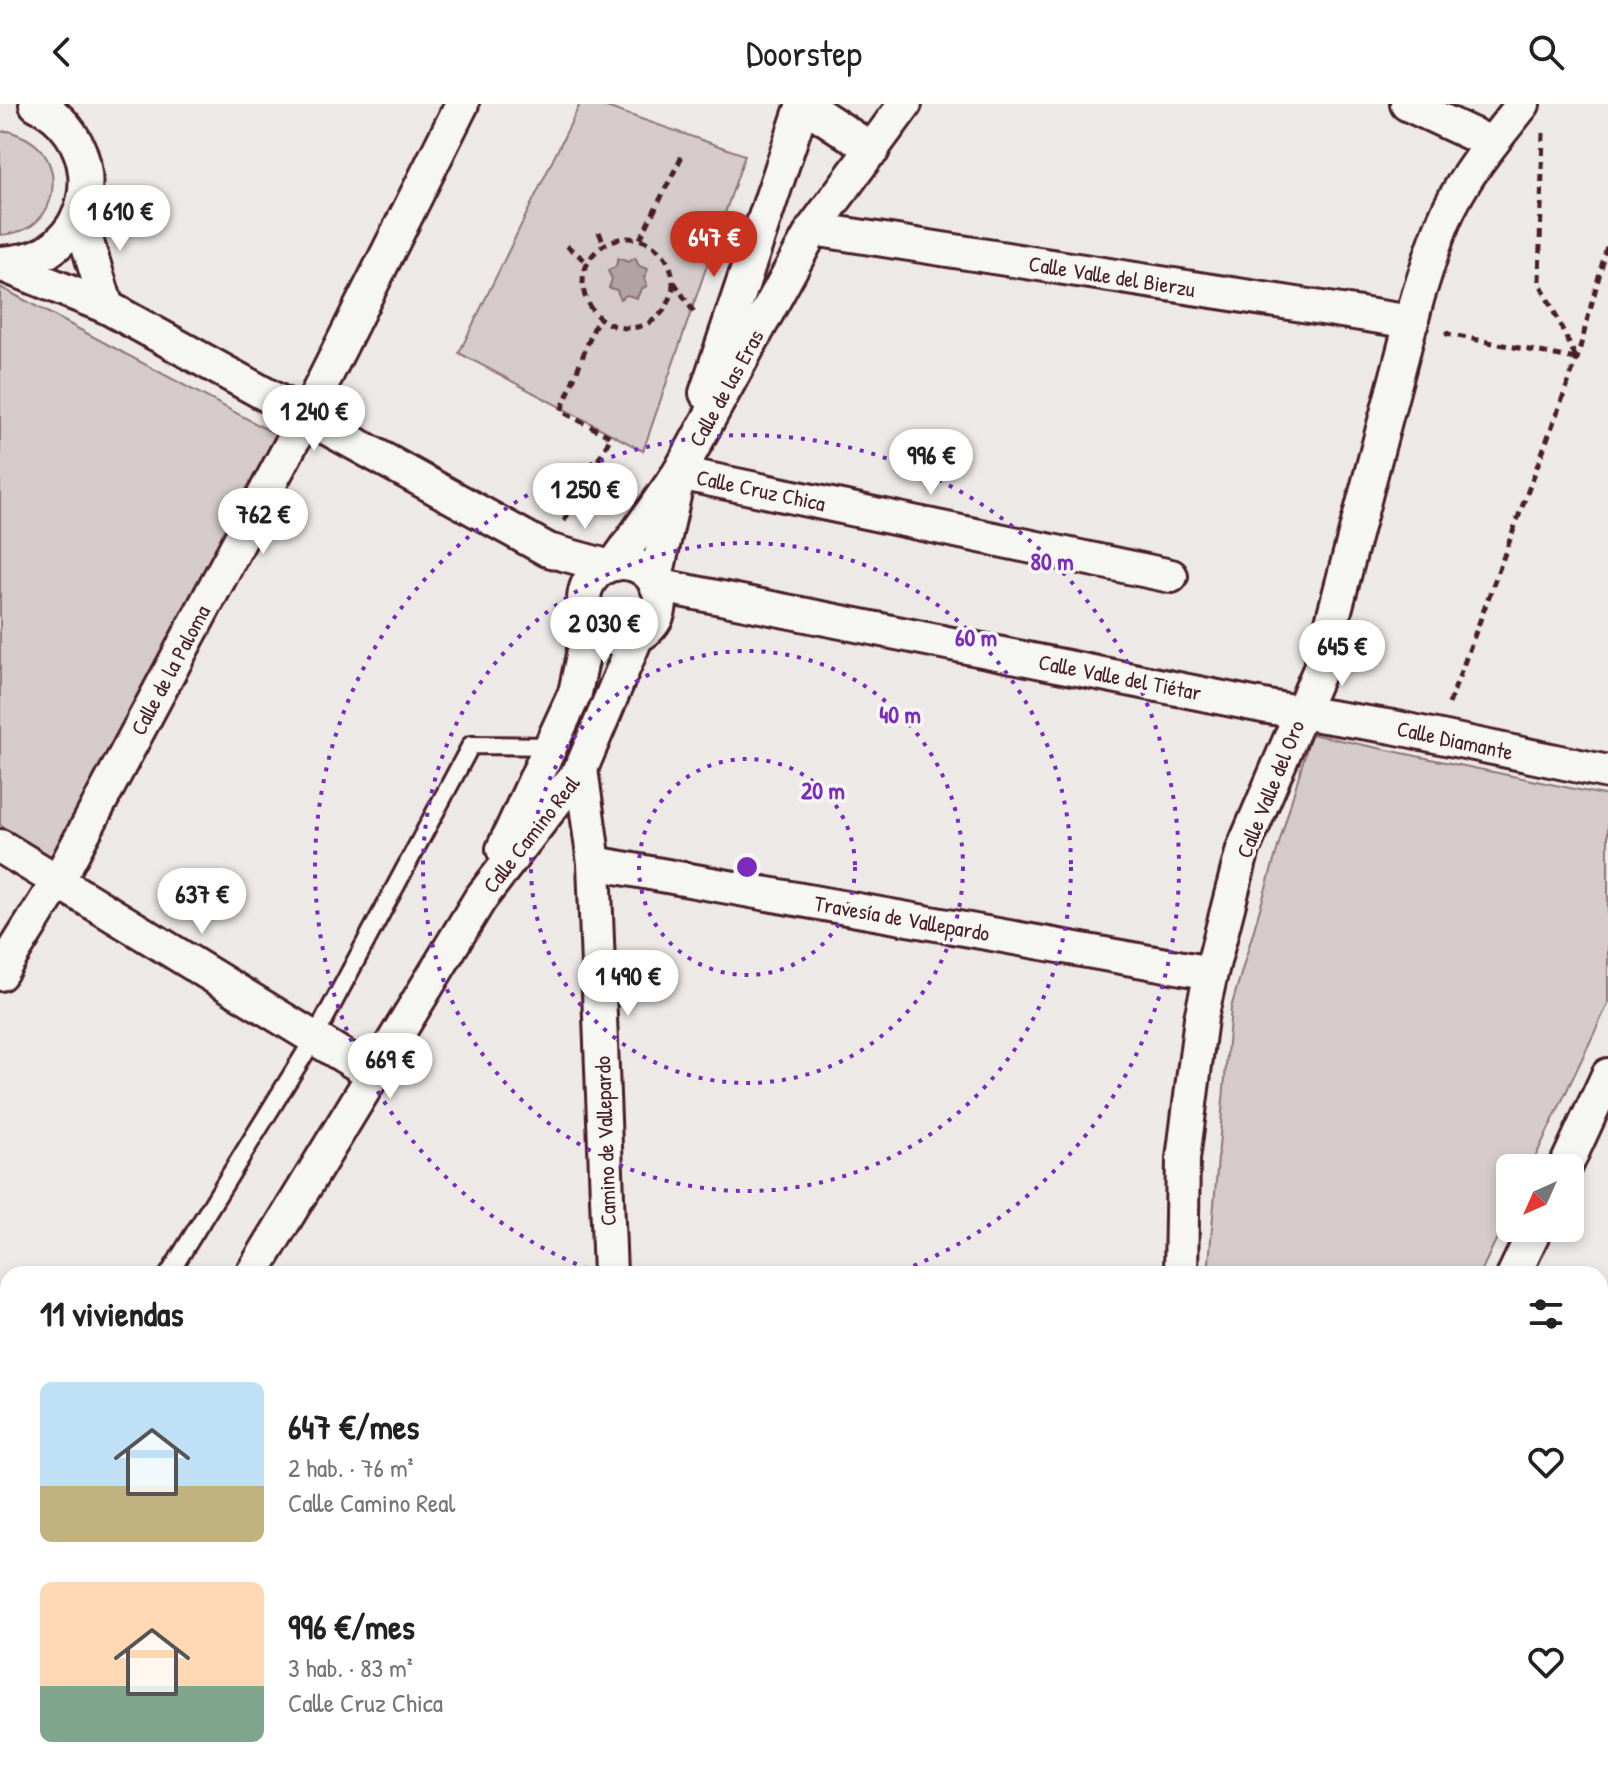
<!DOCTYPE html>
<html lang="es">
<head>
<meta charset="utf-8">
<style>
  body { margin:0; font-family:"Patrick Hand",sans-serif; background:#f6f6f6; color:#222; height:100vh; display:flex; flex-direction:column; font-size:30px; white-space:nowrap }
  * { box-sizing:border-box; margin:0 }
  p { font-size:26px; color:#767676 }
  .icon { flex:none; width:44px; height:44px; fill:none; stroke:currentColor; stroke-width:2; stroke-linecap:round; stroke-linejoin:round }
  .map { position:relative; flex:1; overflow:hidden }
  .side { position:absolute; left:0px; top:1162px; width:1608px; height:514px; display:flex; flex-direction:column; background:#fff; border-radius:24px 24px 0 0; box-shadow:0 4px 12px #0003 }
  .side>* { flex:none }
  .needle { width:52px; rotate:225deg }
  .buttons { position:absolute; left:1496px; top:1050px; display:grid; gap:16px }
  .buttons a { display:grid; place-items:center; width:88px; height:88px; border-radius:12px; background:#fff; box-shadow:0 4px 12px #0003; font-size:40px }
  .price { position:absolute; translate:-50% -68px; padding:0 18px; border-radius:28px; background:#fff; color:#222; font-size:26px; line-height:52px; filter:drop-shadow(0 2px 4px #0008) }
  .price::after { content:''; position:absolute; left:50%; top:48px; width:24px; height:18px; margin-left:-12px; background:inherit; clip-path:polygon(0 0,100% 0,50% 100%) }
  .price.active { background:#c8321e; color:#fff }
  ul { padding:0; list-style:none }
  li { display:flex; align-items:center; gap:24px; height:200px; padding:0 40px }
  li span { display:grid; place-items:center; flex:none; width:224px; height:160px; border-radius:12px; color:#555 }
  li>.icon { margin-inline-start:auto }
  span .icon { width:96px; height:96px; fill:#fffc; stroke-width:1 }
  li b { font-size:34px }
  h2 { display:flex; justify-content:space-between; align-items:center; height:96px; padding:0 40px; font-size:34px }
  header { display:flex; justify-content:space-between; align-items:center; height:104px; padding:0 40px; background:#fff; font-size:36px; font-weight:600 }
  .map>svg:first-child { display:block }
  .green { fill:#d4cbca; stroke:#8f757a; stroke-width:2 }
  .water { fill:#b1a2a3; stroke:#886e73; stroke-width:2 }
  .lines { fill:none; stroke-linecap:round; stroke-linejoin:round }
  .service-casing { stroke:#4a1f2b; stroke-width:22 }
  .minor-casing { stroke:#4a1f2b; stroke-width:38 }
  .path { stroke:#4a1f2b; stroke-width:5; stroke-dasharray:8 6; stroke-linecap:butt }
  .service { stroke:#f6f6f2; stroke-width:16 }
  .minor { stroke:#f6f6f2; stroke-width:32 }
  .ring { fill:none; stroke:#7b2cbf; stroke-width:4; stroke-dasharray:4 8 }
  .labels { text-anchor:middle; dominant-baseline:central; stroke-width:7; stroke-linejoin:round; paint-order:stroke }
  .street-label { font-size:22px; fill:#4a1f2b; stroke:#f6f6f2 }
  .centre { fill:#7b2cbf; stroke:#f6f6f2; stroke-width:4 }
  .ring-label { font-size:24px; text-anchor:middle; font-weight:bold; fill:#7b2cbf; stroke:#f6f6f2; stroke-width:7; stroke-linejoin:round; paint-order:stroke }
</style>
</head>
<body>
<header><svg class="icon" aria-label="back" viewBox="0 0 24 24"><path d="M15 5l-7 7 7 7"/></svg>Doorstep<svg class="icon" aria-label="search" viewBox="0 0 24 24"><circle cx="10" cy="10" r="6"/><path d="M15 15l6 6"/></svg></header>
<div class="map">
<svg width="1608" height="1675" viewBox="0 0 1608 1675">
  <rect width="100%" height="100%" fill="#ece9e6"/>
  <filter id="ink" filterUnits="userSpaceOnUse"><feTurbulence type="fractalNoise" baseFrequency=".0125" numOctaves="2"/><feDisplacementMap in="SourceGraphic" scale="16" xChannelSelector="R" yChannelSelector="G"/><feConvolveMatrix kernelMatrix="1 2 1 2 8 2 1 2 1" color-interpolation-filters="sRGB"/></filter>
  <g filter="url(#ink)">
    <g class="green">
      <polygon points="580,0 598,0 745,51 643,347 459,249"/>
      <path d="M8,27C20,31 31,35 40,45C59,66 56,101 35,119C25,128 12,130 0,131V28Z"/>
      <polygon points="0,183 281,333 52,753 0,721"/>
      <polygon points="1311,630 1608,692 1608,900 1530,1064 1510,1064 1510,1106 1480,1170 1208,1170 1231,904"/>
    </g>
    <polygon class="water" points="618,154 628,158 635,154 639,162 648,165 644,174 647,182 641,185 637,194 627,191 620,195 617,186 609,184 612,175 608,167 616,162"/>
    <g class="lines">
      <g class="service-casing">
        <g id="service">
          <polyline points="169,1170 315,933 471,641 550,642"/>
          <polyline points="0,1444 8,1431"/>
          <polyline points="39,1675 43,1668"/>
        </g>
      </g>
      <g class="minor-casing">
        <g id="minor">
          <polyline points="803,0 873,46"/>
          <polyline points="1407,0 1491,39"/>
          <polyline points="79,112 107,203"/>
          <polyline points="813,125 1412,218"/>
          <path d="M0,159C16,158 34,156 48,147C104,110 95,28 36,0"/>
          <polyline points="0,160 107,203 548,446 607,462"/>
          <polyline points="706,289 803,0"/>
          <polyline points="679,369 1171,472"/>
          <circle cx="622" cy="497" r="38"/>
          <polyline points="615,460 679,369 813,125 905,0"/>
          <polyline points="655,478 676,383"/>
          <polyline points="656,481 1268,603 1393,623 1608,668"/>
          <polyline points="581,665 594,759 610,1170"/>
          <polyline points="0,742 373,970"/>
          <polyline points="503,745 575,589 590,518"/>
          <polyline points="594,759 1211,869"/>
          <polyline points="0,870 58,777 306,312 462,0"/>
          <polyline points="1565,1064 1608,971"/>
          <polyline points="252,1170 480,795 581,665 637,532"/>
          <path d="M1181,1170L1183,1055L1201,914L1211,869L1243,745L1319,567L1418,192C1428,162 1436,131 1450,103C1469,65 1497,33 1523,0"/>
          <polyline points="1514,1170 1536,1124"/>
          <polyline points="0,1361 8,1366"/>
          <polyline points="1600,1527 1608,1532"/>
          <polyline points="0,1581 8,1568"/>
          <polyline points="630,1668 630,1675"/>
          <polyline points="1041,1675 1043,1668"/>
        </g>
      </g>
      <g class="path">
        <polyline points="1543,29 1539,177 1576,254"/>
        <polyline points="599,128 604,140"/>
        <circle cx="628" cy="179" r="45"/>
        <polyline points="640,135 683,50"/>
        <polyline points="567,142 587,158"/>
        <polyline points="674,178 697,213"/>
        <polyline points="1447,227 1447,230 1576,255"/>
        <polyline points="564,417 611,333 561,307 598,214"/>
        <polyline points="1449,600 1577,255 1608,138"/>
        <polyline points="1090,1675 1092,1668"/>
      </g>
      <use href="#service" class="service"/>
      <use href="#minor" class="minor"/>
    </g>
  </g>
  <g class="ring">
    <circle cx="747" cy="763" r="108"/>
    <circle cx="747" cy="763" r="216"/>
    <circle cx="747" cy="763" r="324"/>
    <path d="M599 1169A432 432 0 1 1 895 1169"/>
  </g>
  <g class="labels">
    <g class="street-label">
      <text transform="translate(1112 172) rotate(9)">Calle Valle del Bierzu</text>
      <text transform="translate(726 284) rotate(-61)">Calle de las Eras</text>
      <text transform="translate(761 386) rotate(12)">Calle Cruz Chica</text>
      <text transform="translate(170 566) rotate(-62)">Calle de la Paloma</text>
      <text transform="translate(1120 573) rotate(11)">Calle Valle del Tiétar</text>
      <text transform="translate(1455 636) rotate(12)">Calle Diamante</text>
      <text transform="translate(1270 685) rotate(-68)">Calle Valle del Oro</text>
      <text transform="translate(531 730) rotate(-52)">Calle Camino Real</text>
      <text transform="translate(902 814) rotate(10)">Travesía de Vallepardo</text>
      <text transform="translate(605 1037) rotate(-92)">Camino de Vallepardo</text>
    </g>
  </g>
  <circle cx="747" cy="763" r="12" class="centre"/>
  <g class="ring-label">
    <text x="1052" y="466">80 m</text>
    <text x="976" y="542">60 m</text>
    <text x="900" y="619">40 m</text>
    <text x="823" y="695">20 m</text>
  </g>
</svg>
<div class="buttons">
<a><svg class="needle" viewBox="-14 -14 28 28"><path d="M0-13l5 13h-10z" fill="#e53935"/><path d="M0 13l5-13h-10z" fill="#767676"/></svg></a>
</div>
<b class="price" style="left:120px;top:149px">1 610 €</b>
<b class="price active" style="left:714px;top:175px">647 €</b>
<b class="price" style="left:314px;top:349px">1 240 €</b>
<b class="price" style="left:931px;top:393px">996 €</b>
<b class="price" style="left:585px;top:427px">1 250 €</b>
<b class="price" style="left:263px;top:452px">762 €</b>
<b class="price" style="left:604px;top:561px">2 030 €</b>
<b class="price" style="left:1342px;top:584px">645 €</b>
<b class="price" style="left:202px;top:832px">637 €</b>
<b class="price" style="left:628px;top:914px">1 490 €</b>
<b class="price" style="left:390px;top:997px">669 €</b>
<section class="side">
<h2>11 viviendas<svg class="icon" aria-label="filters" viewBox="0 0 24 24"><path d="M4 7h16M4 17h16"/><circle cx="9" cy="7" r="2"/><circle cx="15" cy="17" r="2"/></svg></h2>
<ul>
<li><span style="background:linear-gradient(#bfe0f5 65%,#c2b280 0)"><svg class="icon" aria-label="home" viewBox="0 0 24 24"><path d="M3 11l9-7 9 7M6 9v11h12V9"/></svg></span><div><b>647 €/mes</b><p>2 hab. · 76 m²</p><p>Calle Camino Real</p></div><svg class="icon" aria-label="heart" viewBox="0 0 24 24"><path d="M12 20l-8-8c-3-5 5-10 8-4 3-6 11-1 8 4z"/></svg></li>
<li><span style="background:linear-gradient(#ffd9b3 65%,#7fa58c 0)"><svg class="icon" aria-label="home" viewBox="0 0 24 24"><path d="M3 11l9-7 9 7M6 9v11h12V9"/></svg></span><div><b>996 €/mes</b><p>3 hab. · 83 m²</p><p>Calle Cruz Chica</p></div><svg class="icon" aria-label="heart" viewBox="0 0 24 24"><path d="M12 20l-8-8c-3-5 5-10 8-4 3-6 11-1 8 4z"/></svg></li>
</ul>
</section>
</div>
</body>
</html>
